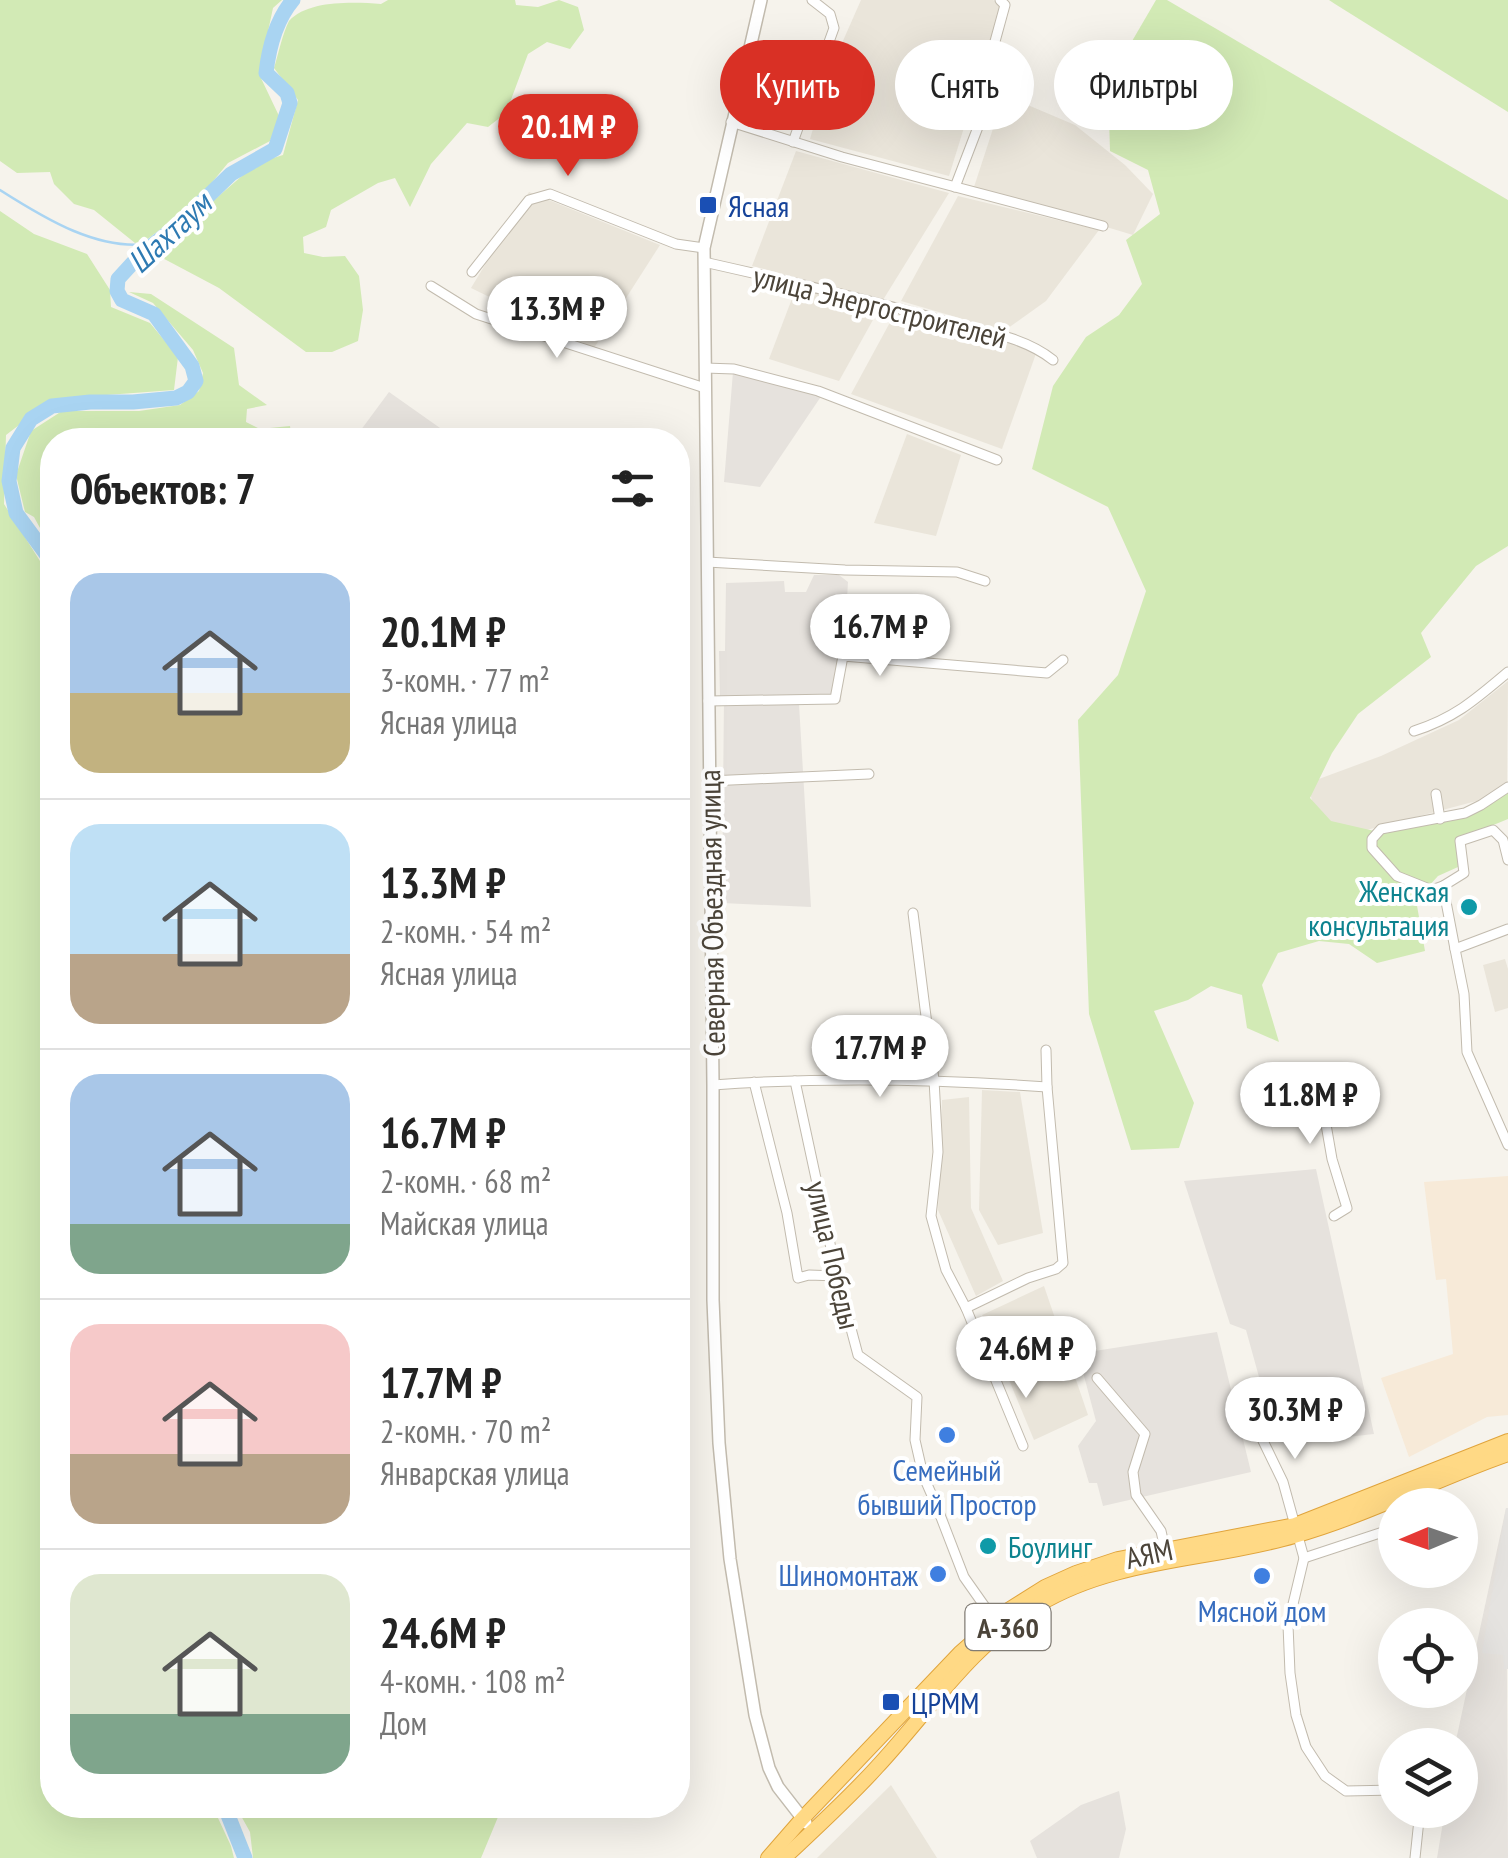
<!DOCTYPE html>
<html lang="ru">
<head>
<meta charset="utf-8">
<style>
  body { margin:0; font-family:"PT Sans Narrow",sans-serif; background:#f6f6f6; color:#222; height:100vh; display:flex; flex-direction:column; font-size:38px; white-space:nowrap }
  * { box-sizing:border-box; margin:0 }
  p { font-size:32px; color:#767676 }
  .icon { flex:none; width:55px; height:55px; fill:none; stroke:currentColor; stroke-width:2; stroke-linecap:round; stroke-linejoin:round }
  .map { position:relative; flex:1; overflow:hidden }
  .drawer { position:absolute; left:40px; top:428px; width:650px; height:1390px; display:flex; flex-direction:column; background:#fff; border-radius:40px; box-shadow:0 10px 40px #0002 }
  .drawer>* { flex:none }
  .top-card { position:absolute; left:720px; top:40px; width:638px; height:90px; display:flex; gap:20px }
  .needle { width:65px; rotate:268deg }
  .controls { position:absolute; left:1378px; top:1488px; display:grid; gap:20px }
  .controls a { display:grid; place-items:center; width:100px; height:100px; border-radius:50%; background:#fff; box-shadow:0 10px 40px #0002; font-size:50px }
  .price { position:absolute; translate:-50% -85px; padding:0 22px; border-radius:35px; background:#fff; color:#222; font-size:32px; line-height:65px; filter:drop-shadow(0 2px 5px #0008) }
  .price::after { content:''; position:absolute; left:50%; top:60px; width:30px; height:22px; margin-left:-15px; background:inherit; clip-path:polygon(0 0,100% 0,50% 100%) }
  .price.selected { background:#d93025; color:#fff }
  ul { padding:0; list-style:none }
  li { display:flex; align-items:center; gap:30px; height:250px; padding:0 30px }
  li+li { border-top:2px solid #e0e0e0 }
  li span { display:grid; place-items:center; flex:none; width:280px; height:200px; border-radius:30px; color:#555 }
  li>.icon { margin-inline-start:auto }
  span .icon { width:120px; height:120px; fill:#fffc; stroke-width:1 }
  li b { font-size:42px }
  h2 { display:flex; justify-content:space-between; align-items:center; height:120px; padding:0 30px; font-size:42px }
  .pill { padding:0 35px; border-radius:45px; background:#fff; box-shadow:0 10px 40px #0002; font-size:35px; line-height:90px }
  .pill.selected { background:#d93025; color:#fff }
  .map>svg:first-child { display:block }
  .residential { fill:#eae5da }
  .commercial { fill:#f7ead8 }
  .industrial { fill:#e6e2dd }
  .green { fill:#d2eab5 }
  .parking { fill:#e5e3e0 }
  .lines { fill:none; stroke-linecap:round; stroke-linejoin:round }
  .stream { stroke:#a9d4f2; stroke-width:2.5 }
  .river { stroke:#a9d4f2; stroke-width:15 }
  .minor-casing { stroke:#c2bbae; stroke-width:11 }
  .tertiary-casing { stroke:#c2bbae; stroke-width:14 }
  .trunk-casing { stroke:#e0a43c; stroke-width:16 }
  .minor { stroke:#fff; stroke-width:9 }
  .tertiary { stroke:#fff; stroke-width:11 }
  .trunk { stroke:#ffd985; stroke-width:14 }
  .transit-dot { fill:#1a4fb4; stroke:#fff; stroke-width:4 }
  .culture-dot { fill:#0f9aa8; stroke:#fff; stroke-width:4 }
  .shop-dot { fill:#3f7fe0; stroke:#fff; stroke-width:4 }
  .labels { text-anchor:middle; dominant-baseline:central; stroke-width:8; stroke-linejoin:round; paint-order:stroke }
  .shield { fill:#fff; stroke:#817c74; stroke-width:2.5 }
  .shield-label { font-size:28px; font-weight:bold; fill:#4b4439 }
  .transit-label { font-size:30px; fill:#164399; stroke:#fff; text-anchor:start }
  .street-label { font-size:30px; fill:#4b4439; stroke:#fff }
  .culture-label { font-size:30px; fill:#0d838f; stroke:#fff; text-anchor:end }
  .shop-label { font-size:30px; fill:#366cbe; stroke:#fff }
  .water-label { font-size:32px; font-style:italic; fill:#2e7ab2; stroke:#fff }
</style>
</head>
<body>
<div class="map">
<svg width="1508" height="1858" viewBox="0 0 1508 1858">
  <rect width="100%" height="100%" fill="#f6f3ec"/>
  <g class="residential">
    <polygon points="861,0 993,0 1002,5 949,176 810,139 831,68"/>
    <polygon points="1004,95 1075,125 1125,165 1153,194 1133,235 974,187"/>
    <polygon points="796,151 949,193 883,300 752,266"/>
    <polygon points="529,192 660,245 594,348 471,288"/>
    <polygon points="958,196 1099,230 1046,301 1004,331 901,301"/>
    <polygon points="796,288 879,309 839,381 769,359"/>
    <polygon points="894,315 1038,348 1002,449 851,394"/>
    <polygon points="907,434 961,455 936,536 874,523"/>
    <polygon points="678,461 686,462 680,1280 678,1298"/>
    <polygon points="1508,681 1507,793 1321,842 1308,783 1381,756 1459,720"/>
    <polygon points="1505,959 1508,969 1508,1008 1495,1012 1483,965"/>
    <polygon points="982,1090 1020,1092 1043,1233 998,1245 979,1210"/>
    <polygon points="969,1097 971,1208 1003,1281 976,1296 938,1210 942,1100"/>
    <polygon points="1044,1286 1088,1415 1034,1440 982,1315"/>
    <polygon points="891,1785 937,1858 817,1858"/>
  </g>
  <polygon class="commercial" points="1508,1176 1508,1415 1487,1417 1409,1457 1381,1378 1453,1354 1446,1279 1436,1280 1424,1182"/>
  <g class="industrial">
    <polygon points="733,372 822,395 760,487 724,482"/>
    <polygon points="389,392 440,428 431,440 355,438"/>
    <polygon points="814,575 839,575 848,582 841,702 799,704 811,907 722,903 724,697 720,696 719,651 725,651 726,583 784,581 785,592 806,592"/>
    <polygon points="1316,1169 1374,1434 1320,1440 1312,1410 1259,1377 1246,1330 1230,1324 1184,1181"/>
    <polygon points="1217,1332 1251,1472 1103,1506 1097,1483 1089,1483 1078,1446 1096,1421 1080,1361 1088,1352"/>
    <polygon points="1506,1508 1508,1858 1437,1858 1445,1810 1460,1810 1460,1745 1455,1745"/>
    <polygon points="1119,1791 1126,1829 1119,1858 1037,1858 1030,1841 1081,1805"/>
  </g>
  <g class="green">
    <polygon points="0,0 282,0 273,8 259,74 280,118 270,141 228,163 195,203 145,241 135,243 94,210 74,204 54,184 50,172 17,173 0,161"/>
    <path d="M388,0H515L516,5L538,7L559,0L578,7L584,30L570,49L547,42L528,54L506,113L488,127L467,123L431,164L410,207L395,178L378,183L331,210L326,227L303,237L304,253L323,257L345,256L359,276L363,310L358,341L332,352H306L219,288L153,253L257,163L283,155L298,100L274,68C278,55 283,32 289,21C308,0 353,2 381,4Z"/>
    <polygon points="1156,0 1167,0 1508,200 1508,546 1476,566 1421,633 1431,657 1358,714 1332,753 1310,798 1331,821 1383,833 1468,814 1508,793 1508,819 1457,840 1458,867 1438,876 1416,900 1425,951 1377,963 1349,944 1319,941 1278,953 1262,985 1279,1042 1247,1028 1242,995 1211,986 1188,1000 1154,1011 1194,1103 1179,1148 1131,1150 1089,1014 1078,720 1118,675 1146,591 1108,507 1032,469 1053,386 1086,337 1119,315 1142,284 1126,240 1160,214 1148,170 1110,151 1109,117 1114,72"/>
    <polygon points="1329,0 1508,0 1508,112 1335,4"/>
    <polygon points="0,211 34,234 87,254 110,290 111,307 150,323 178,357 174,390 53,399 6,435 4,504 52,580 52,1805 212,1805 231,1846 234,1858 0,1858"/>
    <polygon points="129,292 151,294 234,348 239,385 267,405 247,409 246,422 260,429 290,426 292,440 52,440 52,550 34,517 25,512 16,475 31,431 62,411 139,411 180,405 199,391 203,373 193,350 153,303"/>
    <polygon points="235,1805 503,1805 481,1858 253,1858 250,1832"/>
  </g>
  <polygon class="parking" points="1506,1508 1508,1508 1508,1669 1504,1669 1503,1655 1482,1653"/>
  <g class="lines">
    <path class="stream" d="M0,190C44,218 100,253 154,243"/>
    <g class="river">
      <path d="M52,562L16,513L9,481L13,448L31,419L52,406L90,402H133L176,398L188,392L196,381L192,366L154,314L122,300L117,291L118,279L141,254L177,226L231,174L275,149L290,103L287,93L266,73C269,47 276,20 293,0"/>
      <polyline points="224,1805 245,1858"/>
    </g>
    <g class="minor-casing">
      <g id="minor">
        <polyline points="731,122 842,157 1103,226"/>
        <polyline points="793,142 834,28 830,14 812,0"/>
        <polyline points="955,187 978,127 991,56 1005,5 1000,0"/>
        <path d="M704,262C784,280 865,299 945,321C981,331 1023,336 1053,360"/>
        <polyline points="472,272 529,200 550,194 676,244 704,248"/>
        <polyline points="431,286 476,314 705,388"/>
        <polyline points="705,368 734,369 818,391 997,460"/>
        <polyline points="707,562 845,570 957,572 985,581"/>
        <polyline points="708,701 835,699 843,656 1047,673 1063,660"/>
        <path d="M1414,731C1455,718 1476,699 1508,672"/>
        <polyline points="709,781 869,774"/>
        <polyline points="1436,794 1440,819"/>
        <polyline points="1443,886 1432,890 1397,876 1372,848 1372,839 1381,829 1465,813 1481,805 1508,787"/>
        <polyline points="913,913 934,1080 938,1152 931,1216 946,1270 966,1308 1023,1446"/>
        <polyline points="1508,929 1455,949 1464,994 1467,1052 1508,1145"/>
        <polyline points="1455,949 1443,886 1464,873 1460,841 1493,830 1503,840 1508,860"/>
        <polyline points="795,1081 837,1276 858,1355 917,1397 915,1440 923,1475 937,1507 964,1577 995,1621"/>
        <polyline points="754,1082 787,1213 798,1278 809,1275 837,1276"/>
        <path d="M713,1085C824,1077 936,1079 1047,1087"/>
        <polyline points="1320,1090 1332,1159 1347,1208 1334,1216"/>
        <polyline points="966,1308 1028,1278 1056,1269 1063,1263 1047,1087 1046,1050"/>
        <polyline points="1097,1378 1145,1434 1133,1472 1136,1495 1161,1531 1165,1549"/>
        <polyline points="1251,1416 1283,1482 1304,1558 1288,1625 1290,1673 1296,1715 1306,1747 1325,1776 1346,1791 1395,1790"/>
        <polyline points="1304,1558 1395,1528"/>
        <polyline points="1415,1858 1420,1810"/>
      </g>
    </g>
    <g class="tertiary-casing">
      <polyline id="tertiary" points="761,0 704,248 713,1085 713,1300 719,1443 730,1559 755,1715 769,1768 778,1787 806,1823"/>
    </g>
    <g class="trunk-casing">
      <g id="trunk">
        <polyline points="768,1858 802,1819 960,1653 1010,1609 1045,1587 1076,1573 1118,1559 1295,1525 1508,1441"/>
        <path d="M784,1858C816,1828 848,1799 877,1767C929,1711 971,1645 1038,1605C1116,1558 1209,1561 1294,1536C1368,1515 1436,1479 1508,1454"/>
      </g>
    </g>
    <use href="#minor" class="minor"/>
    <use href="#tertiary" class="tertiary"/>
    <use href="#trunk" class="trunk"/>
  </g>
  <g class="transit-dot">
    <rect x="698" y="195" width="20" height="20" rx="5"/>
    <rect x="881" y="1692" width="20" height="20" rx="5"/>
  </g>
  <g class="culture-dot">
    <circle cx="1469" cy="907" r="10"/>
    <circle cx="988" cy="1546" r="10"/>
  </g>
  <g class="shop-dot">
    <circle cx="947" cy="1435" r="10"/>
    <circle cx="938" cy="1574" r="10"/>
    <circle cx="1262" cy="1576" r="10"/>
  </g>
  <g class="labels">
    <rect class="shield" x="965.5" y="1604" width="85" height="46" rx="8"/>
    <g class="shield-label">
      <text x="1008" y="1627">А-360</text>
    </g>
    <g class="transit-label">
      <text x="728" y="205">Ясная</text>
      <text x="911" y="1702">ЦРММ</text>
    </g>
    <g class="street-label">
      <text transform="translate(880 306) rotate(14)">улица Энергостроителей</text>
      <text transform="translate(711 913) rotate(-91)">Северная Объездная улица</text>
      <text transform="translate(834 1255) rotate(77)">улица Победы</text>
      <text transform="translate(1149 1553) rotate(-12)">АЯМ</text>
    </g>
    <g class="culture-label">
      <text x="1449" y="890">Женская<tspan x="1449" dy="34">консультация</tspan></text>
      <text x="1008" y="1546" text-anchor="start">Боулинг</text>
    </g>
    <g class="shop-label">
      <text x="947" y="1469">Семейный<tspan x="947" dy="34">бывший Простор</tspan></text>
      <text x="918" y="1574" text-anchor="end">Шиномонтаж</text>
      <text x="1262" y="1610">Мясной дом</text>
    </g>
    <g class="water-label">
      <text transform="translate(169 232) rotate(-43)">Шахтаум</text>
    </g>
  </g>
</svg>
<div class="controls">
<a><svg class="needle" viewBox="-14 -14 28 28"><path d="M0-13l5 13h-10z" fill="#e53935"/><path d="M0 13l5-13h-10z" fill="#767676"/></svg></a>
<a><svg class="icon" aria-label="locate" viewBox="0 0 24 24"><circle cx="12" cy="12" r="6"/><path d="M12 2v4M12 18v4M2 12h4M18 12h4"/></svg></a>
<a><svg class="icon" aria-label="layers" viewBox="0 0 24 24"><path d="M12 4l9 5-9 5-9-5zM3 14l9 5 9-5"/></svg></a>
</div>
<b class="price selected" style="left:568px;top:179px">20.1M ₽</b>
<b class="price" style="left:557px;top:361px">13.3M ₽</b>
<b class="price" style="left:880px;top:679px">16.7M ₽</b>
<b class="price" style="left:880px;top:1100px">17.7M ₽</b>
<b class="price" style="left:1310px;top:1147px">11.8M ₽</b>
<b class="price" style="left:1026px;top:1401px">24.6M ₽</b>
<b class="price" style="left:1295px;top:1462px">30.3M ₽</b>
<div class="top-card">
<a class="pill selected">Купить</a>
<a class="pill">Снять</a>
<a class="pill">Фильтры</a>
</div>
<section class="drawer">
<h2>Объектов: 7<svg class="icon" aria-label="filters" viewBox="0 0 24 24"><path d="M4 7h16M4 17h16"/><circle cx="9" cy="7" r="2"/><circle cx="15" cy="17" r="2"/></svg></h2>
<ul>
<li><span style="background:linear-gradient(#a9c7e8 60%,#c2b280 0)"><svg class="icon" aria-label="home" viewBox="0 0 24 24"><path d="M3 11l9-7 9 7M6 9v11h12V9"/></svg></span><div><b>20.1M ₽</b><p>3-комн. · 77 m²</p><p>Ясная улица</p></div></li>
<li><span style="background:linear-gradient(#bfe0f5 65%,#b9a48a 0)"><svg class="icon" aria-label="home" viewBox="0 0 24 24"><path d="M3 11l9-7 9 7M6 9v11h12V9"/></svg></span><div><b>13.3M ₽</b><p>2-комн. · 54 m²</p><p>Ясная улица</p></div></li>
<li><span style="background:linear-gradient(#a9c7e8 75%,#7fa58c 0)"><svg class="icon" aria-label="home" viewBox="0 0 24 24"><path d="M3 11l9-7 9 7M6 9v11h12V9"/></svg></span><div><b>16.7M ₽</b><p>2-комн. · 68 m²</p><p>Майская улица</p></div></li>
<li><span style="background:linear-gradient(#f6c9c9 65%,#b9a48a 0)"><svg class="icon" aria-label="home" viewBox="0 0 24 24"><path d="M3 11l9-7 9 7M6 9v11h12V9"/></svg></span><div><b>17.7M ₽</b><p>2-комн. · 70 m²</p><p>Январская улица</p></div></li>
<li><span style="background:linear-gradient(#dfe7d0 70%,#7fa58c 0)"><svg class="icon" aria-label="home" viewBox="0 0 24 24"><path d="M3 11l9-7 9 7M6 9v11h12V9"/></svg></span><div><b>24.6M ₽</b><p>4-комн. · 108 m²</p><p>Дом</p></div></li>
</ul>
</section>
</div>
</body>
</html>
